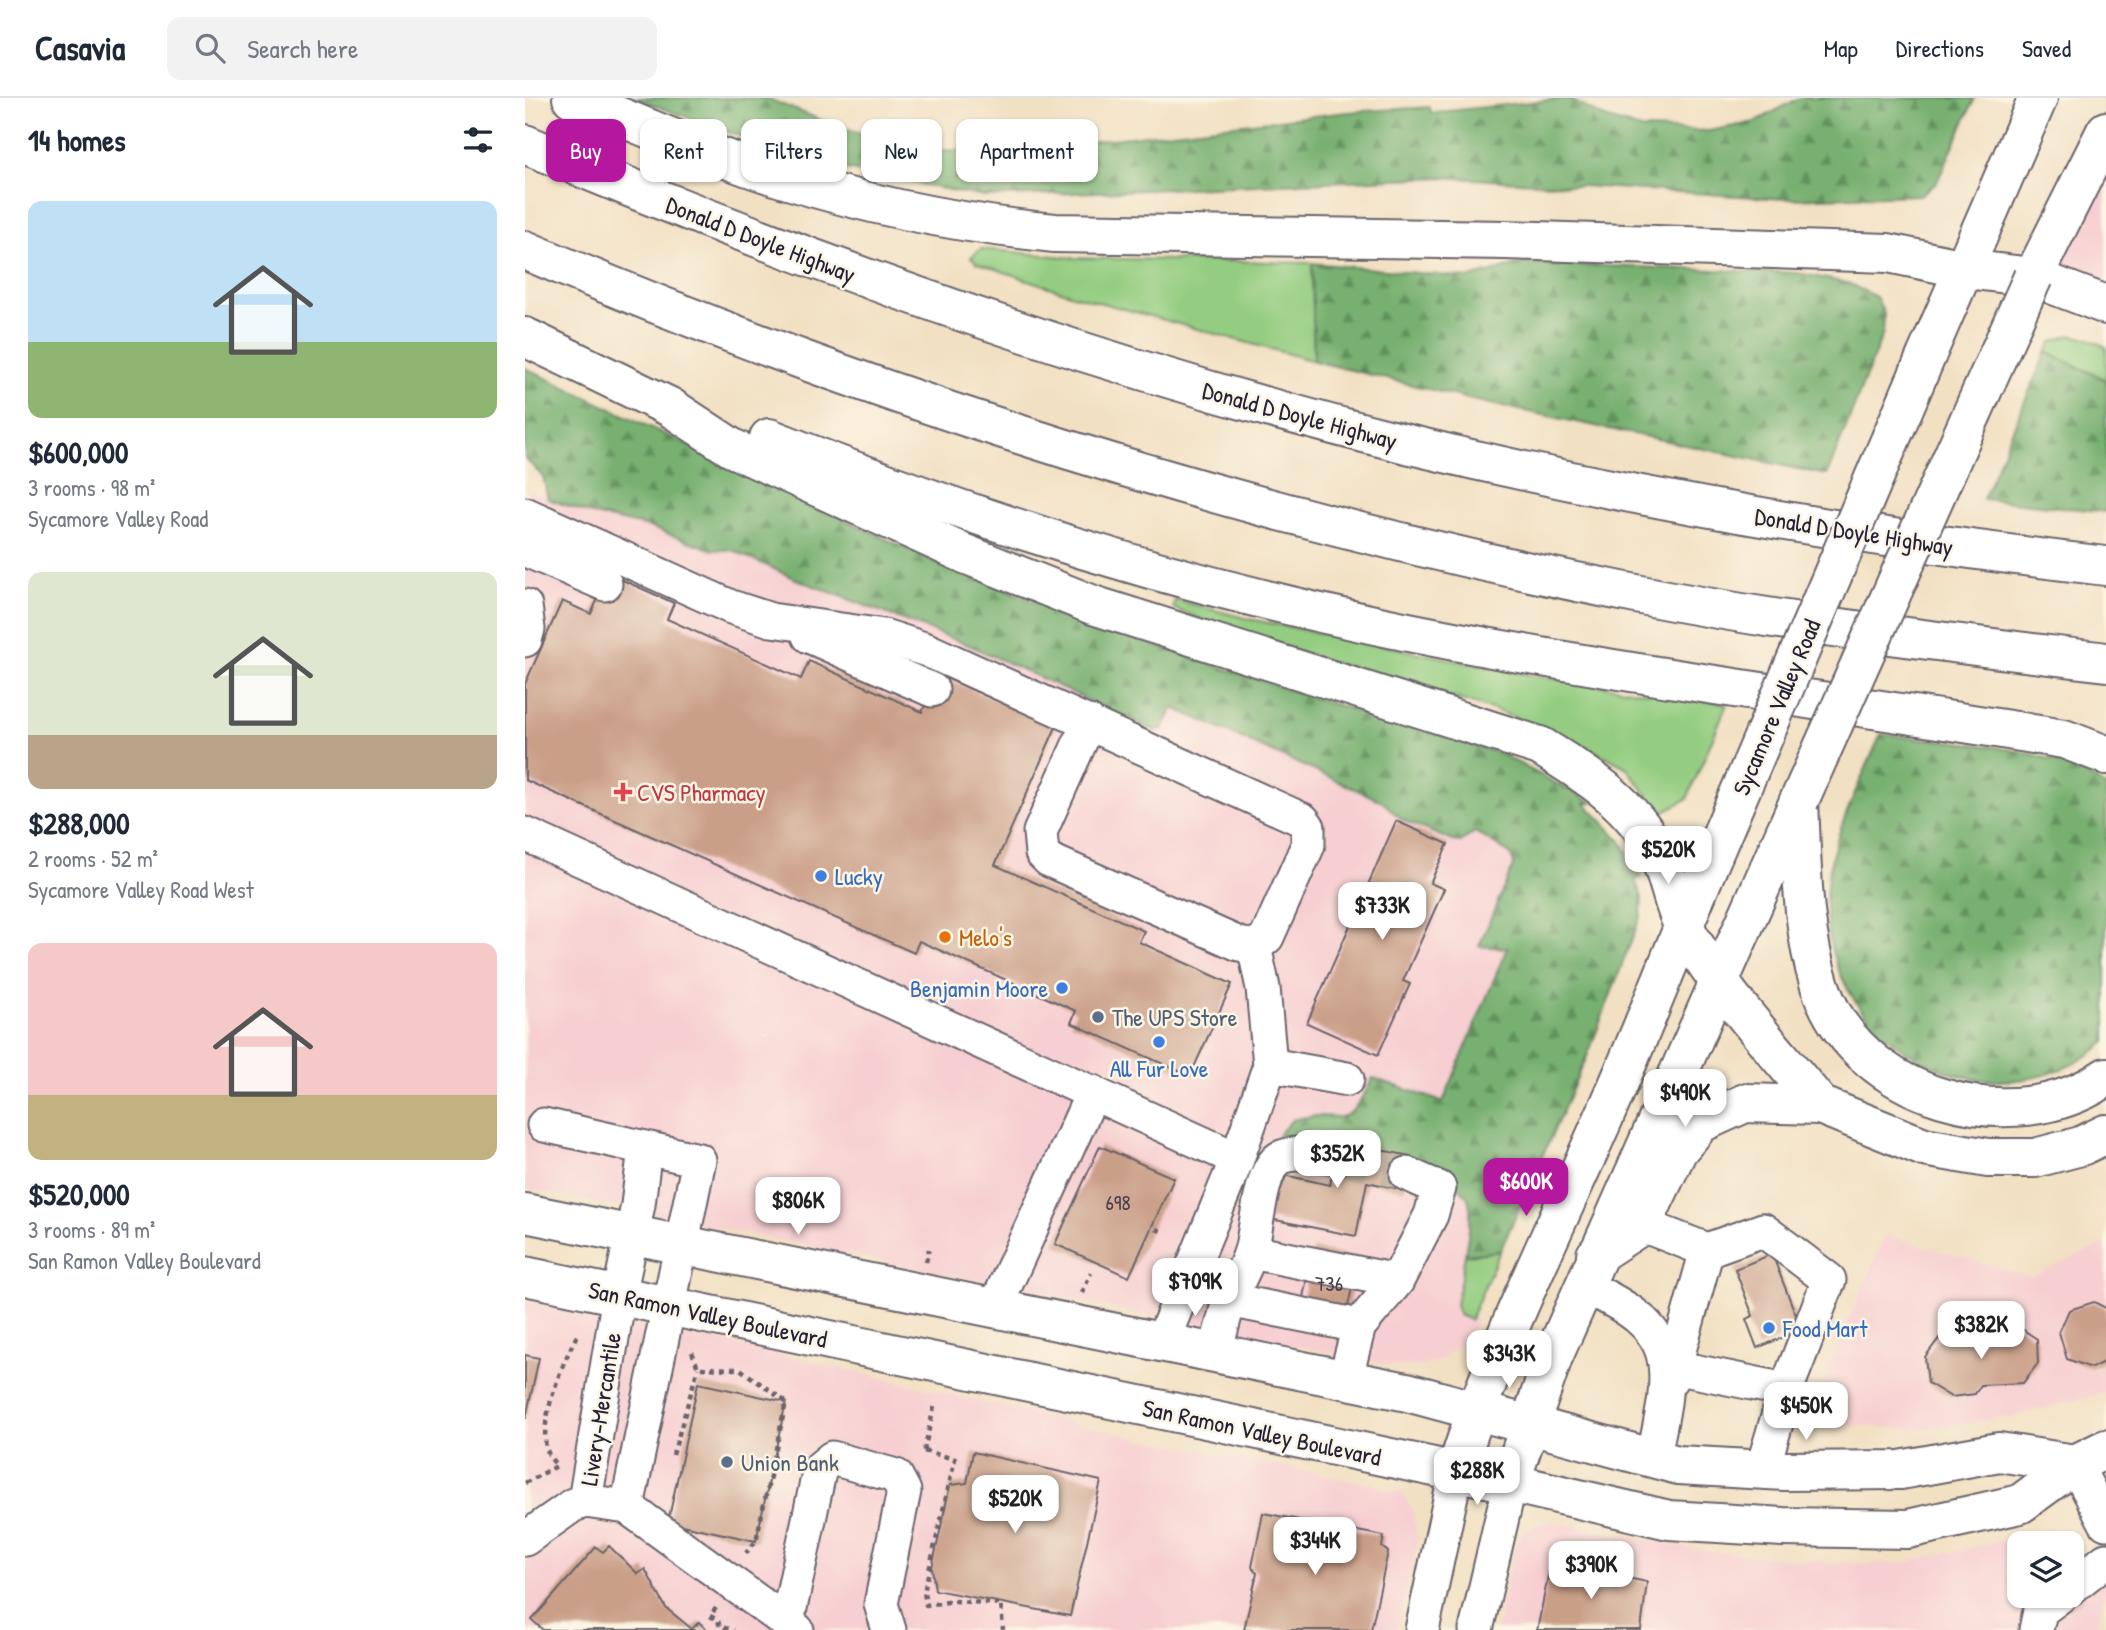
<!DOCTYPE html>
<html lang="en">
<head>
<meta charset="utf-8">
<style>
  body { margin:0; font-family:"Patrick Hand",sans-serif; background:#f2f2f3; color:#1f2937; height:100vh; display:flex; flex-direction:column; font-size:26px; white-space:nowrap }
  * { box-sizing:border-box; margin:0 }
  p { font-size:23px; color:#747a83 }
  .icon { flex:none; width:38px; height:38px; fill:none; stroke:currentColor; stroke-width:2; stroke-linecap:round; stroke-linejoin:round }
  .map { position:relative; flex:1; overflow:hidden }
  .details { display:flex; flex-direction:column; background:#fff; width:525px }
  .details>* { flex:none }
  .top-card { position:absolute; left:21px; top:21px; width:665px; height:63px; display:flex; gap:14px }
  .tools { position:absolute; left:1482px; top:1433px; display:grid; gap:14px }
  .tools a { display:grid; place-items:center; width:77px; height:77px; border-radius:14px; background:#fff; box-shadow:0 2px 5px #0004; font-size:35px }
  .price { position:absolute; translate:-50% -60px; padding:0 16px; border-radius:14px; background:#fff; color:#222; font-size:23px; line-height:46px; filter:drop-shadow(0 2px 4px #0008) }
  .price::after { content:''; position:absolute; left:50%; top:42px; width:21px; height:16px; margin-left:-10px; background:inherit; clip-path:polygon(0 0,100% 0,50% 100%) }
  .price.on { background:#b5179e; color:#fff }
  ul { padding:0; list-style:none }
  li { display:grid; align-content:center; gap:14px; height:371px; padding:0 28px }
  li span { display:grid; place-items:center; height:217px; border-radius:14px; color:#555 }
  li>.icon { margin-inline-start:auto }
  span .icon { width:126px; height:126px; fill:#fffc; stroke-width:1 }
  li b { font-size:30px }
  h2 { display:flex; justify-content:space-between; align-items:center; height:84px; padding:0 28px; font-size:30px }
  .chip { padding:0 24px; border-radius:14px; background:#fff; box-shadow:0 2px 5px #0004; font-size:24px; line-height:63px }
  .chip.on { background:#b5179e; color:#fff }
  header { display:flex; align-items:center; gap:42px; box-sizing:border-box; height:98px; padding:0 35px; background:#fff; border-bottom:2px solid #e0e1e3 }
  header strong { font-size:33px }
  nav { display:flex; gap:38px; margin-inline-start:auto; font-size:24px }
  .search { width:490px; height:63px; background:#f2f2f3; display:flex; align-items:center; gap:18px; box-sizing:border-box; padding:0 24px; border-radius:14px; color:#747a83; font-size:26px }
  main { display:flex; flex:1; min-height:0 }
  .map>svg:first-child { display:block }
  .built { fill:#f7cfd2 }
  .grass { fill:#94cd81; stroke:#5b785e; stroke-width:2 }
  .forest { fill:url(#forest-firs); stroke:#4c6955; stroke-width:2 }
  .building { fill:#ca9f88 }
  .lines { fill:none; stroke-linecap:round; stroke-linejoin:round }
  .minor-tunnel { stroke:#c8baa8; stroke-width:33; stroke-dasharray:33 17; stroke-linecap:butt }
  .minor-casing { stroke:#6b646b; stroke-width:37 }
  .major-casing { stroke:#6b646b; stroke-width:42 }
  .highway-casing { stroke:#6b646b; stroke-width:42 }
  .path { stroke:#6b646b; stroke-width:4.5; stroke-dasharray:5 5; stroke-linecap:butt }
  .minor { stroke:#fff; stroke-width:33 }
  .major { stroke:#fff; stroke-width:38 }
  .highway { stroke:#fff; stroke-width:38 }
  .major-bridge-casing { stroke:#6b646b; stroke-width:42; stroke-linecap:butt }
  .major-bridge { stroke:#fff; stroke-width:38 }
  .health-dot { fill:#e0444e; stroke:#fcf5e5; stroke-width:2.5 }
  .shop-dot { fill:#3f7fe0; stroke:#fcf5e5; stroke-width:2.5 }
  .food-dot { fill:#e8710a; stroke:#fcf5e5; stroke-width:2.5 }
  .service-dot { fill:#5c6f8a; stroke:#fcf5e5; stroke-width:2.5 }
  .labels { text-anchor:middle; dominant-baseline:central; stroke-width:5; stroke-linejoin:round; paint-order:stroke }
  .number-label { font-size:21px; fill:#4c414e }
  .street-label { font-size:24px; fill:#22223b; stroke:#fcf5e5 }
  .health-label { font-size:24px; fill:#be3a42; stroke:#fcf5e5; text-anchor:start }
  .shop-label { font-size:24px; fill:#366cbe; stroke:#fcf5e5; text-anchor:start }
  .food-label { font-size:24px; fill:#c56008; stroke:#fcf5e5; text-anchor:start }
  .service-label { font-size:24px; fill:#4e5e75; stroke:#fcf5e5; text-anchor:start }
</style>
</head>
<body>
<header>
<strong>Casavia</strong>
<div class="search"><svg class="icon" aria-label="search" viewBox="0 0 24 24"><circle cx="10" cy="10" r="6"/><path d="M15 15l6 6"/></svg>Search here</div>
<nav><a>Map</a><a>Directions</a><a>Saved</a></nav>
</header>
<main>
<section class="details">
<h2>14 homes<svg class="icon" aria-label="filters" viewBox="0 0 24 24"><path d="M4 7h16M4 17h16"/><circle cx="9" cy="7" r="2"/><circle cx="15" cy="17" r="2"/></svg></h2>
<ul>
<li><span style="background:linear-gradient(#bfe0f5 65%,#8fb573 0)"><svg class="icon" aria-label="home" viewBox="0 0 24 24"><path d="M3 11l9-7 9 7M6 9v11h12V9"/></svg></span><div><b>$600,000</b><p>3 rooms · 98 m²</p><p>Sycamore Valley Road</p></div></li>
<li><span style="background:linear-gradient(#dfe7d0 75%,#b9a48a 0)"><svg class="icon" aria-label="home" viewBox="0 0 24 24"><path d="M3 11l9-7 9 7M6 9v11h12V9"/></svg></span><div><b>$288,000</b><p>2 rooms · 52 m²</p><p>Sycamore Valley Road West</p></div></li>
<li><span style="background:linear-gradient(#f6c9c9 70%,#c2b280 0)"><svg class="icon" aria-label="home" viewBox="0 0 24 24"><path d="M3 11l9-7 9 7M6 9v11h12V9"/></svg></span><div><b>$520,000</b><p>3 rooms · 89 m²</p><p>San Ramon Valley Boulevard</p></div></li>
</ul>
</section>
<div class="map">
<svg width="1581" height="1532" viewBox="0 0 1581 1532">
  <defs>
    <pattern id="forest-firs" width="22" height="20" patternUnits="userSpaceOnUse" patternTransform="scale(1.75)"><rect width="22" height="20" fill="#77b06f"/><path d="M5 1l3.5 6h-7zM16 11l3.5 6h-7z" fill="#618f5c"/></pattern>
  </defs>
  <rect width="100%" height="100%" fill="#fcf5e5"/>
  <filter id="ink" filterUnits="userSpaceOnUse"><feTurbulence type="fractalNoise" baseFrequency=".0143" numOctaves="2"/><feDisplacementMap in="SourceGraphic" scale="14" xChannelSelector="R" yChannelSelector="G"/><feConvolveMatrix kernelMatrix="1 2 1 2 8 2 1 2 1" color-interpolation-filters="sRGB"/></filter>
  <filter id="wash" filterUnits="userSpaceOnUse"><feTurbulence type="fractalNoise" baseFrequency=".00686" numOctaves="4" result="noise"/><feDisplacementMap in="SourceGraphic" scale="28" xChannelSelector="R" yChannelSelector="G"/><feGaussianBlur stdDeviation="1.57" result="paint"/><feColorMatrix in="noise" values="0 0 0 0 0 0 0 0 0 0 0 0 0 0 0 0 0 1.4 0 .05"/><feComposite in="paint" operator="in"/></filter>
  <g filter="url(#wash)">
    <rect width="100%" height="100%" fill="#f2e0c3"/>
    <g class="built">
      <polygon points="1581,33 1581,207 1508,179"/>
      <polygon points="4,392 69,417 124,429 188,452 207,452 271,481 446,548 585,613 637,631 649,610 857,703 877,722 928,743 936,744 950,734 985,756 989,766 955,848 983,850 918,1004 931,1086 942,1098 948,1113 930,1212 952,1224 939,1243 918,1261 896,1269 871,1268 0,1090 0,410"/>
      <polygon points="1360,1137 1506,1179 1581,1145 1581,1294 1485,1319 1397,1331 1279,1326"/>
      <polygon points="0,1202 54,1217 172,1241 190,1241 616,1341 854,1388 876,1395 888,1412 892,1449 872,1532 0,1532"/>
      <polygon points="1026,1424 1180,1453 1309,1465 1375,1465 1503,1437 1530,1437 1538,1445 1494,1446 1494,1498 1547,1498 1547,1454 1581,1488 1571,1532 971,1532 989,1447 999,1434 1011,1427"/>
    </g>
    <g class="grass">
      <polygon points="456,151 550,160 787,165 789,263 548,197 452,165 446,159"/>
      <polygon points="1545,237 1562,240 1581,249 1581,282 1522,254 1527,244"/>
      <polygon points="650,502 724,521 1009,578 1202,606 1162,701 1136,715 1101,669 1048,642 970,612 722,539 652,512 648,509"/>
      <polygon points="975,1153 945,1222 934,1217 931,1207 940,1157"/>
    </g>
    <g class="forest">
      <polygon points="109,0 241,0 311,28 359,41 414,52 473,54 823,14 905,9 906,15 1043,0 1080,20 1116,31 1184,33 1230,24 1274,0 1450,0 1412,84 1395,97 1259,101 917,79 459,99 322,71 217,39"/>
      <polygon points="787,165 945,180 999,165 1272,175 1323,185 1351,199 1359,216 1358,235 1302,377 952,303 789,263"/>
      <polygon points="1521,254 1581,282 1581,414 1458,401"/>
      <path d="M0,270L395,457L574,529L789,600L974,655L1069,705H1060L1096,743L1116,779L1110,782L1117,799L1116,817L1063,956L975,1153L940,1157C951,1090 950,1091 885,1073L888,1059L792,1043L749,1050L754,1036L767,1022C817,1007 816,1043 848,980L918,1004L982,850L954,848L989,766L985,756L950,734L936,744L928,743L877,722L857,703L649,610L637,631L630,633L446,548L271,481L207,452H188L124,429L69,417L23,401L18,379L0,360Z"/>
      <path d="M1356,636C1426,645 1524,645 1581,689V944C1470,1038 1301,949 1301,807C1300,749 1334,688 1356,636Z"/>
    </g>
    <g id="blocks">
      <g class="building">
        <polygon points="84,476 149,505 142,521 276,581 284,563 397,614 414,577 531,629 470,767 619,833 614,844 707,886 665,978 546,925 551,913 394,843 389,855 0,682 0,586 37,503 66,516"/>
        <polygon points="871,723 923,746 905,785 919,791 878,883 885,886 853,957 782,925"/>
        <polygon points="814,1044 886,1058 879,1092 842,1084 831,1138 740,1120 750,1075 805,1087"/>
        <polygon points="575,1048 649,1080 604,1179 530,1146"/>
        <polygon points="788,1151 833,1160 821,1218 776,1209"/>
        <polygon points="1247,1156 1274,1225 1266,1228 1269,1235 1232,1250 1221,1221 1228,1218 1210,1171"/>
        <polygon points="1569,1204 1581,1210 1581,1263 1566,1270 1542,1261 1534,1234 1544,1212"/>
        <polygon points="1491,1227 1512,1241 1513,1265 1498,1285 1456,1287 1450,1296 1426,1299 1403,1285 1400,1259 1415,1239 1440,1235 1455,1245 1465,1230"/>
        <polygon points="0,1257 14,1260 1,1320 0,1320"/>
        <polygon points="173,1285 261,1304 231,1443 143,1424"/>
        <polygon points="448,1354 576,1383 545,1518 410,1492 407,1470 425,1387 442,1385"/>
        <polygon points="738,1415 859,1438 857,1449 863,1454 846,1532 719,1532 732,1475 727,1469"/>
        <polygon points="84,1448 113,1476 120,1471 141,1510 167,1531 174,1524 182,1532 18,1532 7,1522 71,1449 78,1454"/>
        <polygon points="1026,1464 1122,1484 1116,1532 1012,1532"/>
      </g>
    </g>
  </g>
  <g filter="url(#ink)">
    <use href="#blocks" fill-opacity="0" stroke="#6b646b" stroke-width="2"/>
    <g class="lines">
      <polyline class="minor-tunnel" points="811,1059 882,1076"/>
      <g class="minor-casing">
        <g id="minor">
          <path d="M0,416L206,509L246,522L359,538L402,552L778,722L783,729V747L742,839C732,848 727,849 714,846L524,762L517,755L515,734L564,624"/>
          <polyline points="20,425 6,454 80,486"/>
          <polyline points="0,508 3,531 0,542"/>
          <polyline points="284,538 407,592"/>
          <polyline points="0,736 712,1061"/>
          <polyline points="745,967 822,981"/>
          <polyline points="19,1027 174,1062 102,1409"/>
          <polyline points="1094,1118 1182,1152 1238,1132 1304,1182 1261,1292 1237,1372"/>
          <polyline points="726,1154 872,1183 834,1228 820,1282"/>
          <polyline points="872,1183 906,1117 914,1090 882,1076"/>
          <path d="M1058,1188C1156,1231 1149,1265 1128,1361"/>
          <path d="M704,1202C711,1186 721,1170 726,1153C732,1132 735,1067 757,1059C773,1053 794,1057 811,1059"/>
          <polyline points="470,1210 568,994"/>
          <polyline points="637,1244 712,1061 745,967 738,890 729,848"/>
          <polyline points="690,1255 704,1202 834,1228"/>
          <polyline points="1149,1269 1261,1292"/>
          <polyline points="1146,1281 1182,1152"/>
          <polyline points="1550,1366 1581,1425"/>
          <polyline points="60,1403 94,1198 113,1107 120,1050"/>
          <polyline points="0,1441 48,1407 60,1403 102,1409 272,1532"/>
          <polyline points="1547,1489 1581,1462"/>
          <polyline points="262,1524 295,1370 307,1360 371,1378 379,1393 356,1506 364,1532"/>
          <polyline points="897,1532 931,1374"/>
          <polyline points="951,1532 985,1385"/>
          <polyline points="1511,1532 1515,1513 1535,1498"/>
        </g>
      </g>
      <g class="major-casing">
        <g id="major">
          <polyline points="1508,179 1581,33"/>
          <polyline points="1402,256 1513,0"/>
          <polyline points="0,1115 882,1294 1153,1367 1260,1373 1375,1372 1474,1354 1550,1366"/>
          <polyline points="0,1178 985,1385 1144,1422 1258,1429 1383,1431 1495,1406 1550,1366 1581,1351"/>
          <path d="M931,1374C969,1251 1028,1135 1080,1017C1116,936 1148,853 1182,771"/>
          <polyline points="985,1385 1028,1259 1274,703"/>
        </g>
      </g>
      <g class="highway-casing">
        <g id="highway">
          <path d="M47,0C118,27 188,59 260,81C349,109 438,126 530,135L981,142L1363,155L1440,171L1508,179L1581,207"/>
          <path d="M0,46C286,167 580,271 882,346C1112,402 1346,441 1581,468"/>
          <path d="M0,152C358,304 734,422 1116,497C1270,527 1426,545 1581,564"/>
          <path d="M0,239L145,309L207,350L440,456L568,507L1015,648C1061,676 1106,704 1132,754C1144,777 1147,806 1159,829C1195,894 1249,950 1295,1007"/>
          <path d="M244,340C439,418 639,482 845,526C1074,575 1308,602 1539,641L1581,657"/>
          <path d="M1274,703C1277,765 1276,829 1295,888C1332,1000 1488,1044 1581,979"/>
          <polyline points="1071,1157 1117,1127 1153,1052 1176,1025 1220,1005 1295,1007 1399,1049 1463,1060 1510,1060 1556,1048 1581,1036"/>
        </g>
      </g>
      <g class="path">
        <polyline points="631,1131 636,1133"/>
        <polyline points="401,1164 404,1151"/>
        <polyline points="557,1195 566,1175"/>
        <polyline points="167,1254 173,1270 215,1271 261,1304 231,1443 221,1455"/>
        <polyline points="399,1353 430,1361 399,1494 401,1507 430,1503 476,1506 478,1532"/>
        <polyline points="399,1353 409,1309"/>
        <polyline points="148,1357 173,1270"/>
        <path d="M0,1385L32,1368C27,1362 23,1357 21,1349C15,1320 39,1260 54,1234"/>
        <polyline points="191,1510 185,1518 193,1522 195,1529 209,1532"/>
      </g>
      <use href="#minor" class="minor"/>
      <use href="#major" class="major"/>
      <use href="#highway" class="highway"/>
      <g class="major-bridge-casing">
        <g id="major-bridge">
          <polyline points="1274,703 1508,179"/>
          <polyline points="1182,771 1402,256"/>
        </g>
      </g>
      <use href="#major-bridge" class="major-bridge"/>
    </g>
  </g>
  <path class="health-dot" d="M94.5 683.5h7v7h7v7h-7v7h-7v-7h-7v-7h7z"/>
  <g class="shop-dot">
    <circle cx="296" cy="778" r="7"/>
    <circle cx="537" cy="890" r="7"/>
    <circle cx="634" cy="944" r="7"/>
    <circle cx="1244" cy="1230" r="7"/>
  </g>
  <circle class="food-dot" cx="420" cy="839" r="7"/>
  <g class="service-dot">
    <circle cx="573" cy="919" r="7"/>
    <circle cx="202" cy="1364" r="7"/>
  </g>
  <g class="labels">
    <g class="number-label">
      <text x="593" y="1104">698</text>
      <text x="804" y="1185">736</text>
    </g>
    <g class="street-label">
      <text transform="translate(236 141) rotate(21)">Donald D Doyle Highway</text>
      <text transform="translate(775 317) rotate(15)">Donald D Doyle Highway</text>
      <text transform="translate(1329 433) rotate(9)">Donald D Doyle Highway</text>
      <text transform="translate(1251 609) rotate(-67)">Sycamore Valley Road</text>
      <text transform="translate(183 1216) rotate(12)">San Ramon Valley Boulevard</text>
      <text transform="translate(75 1311) rotate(-81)">Livery-Mercantile</text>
      <text transform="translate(737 1334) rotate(12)">San Ramon Valley Boulevard</text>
    </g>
    <g class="health-label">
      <text x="112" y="694">CVS Pharmacy</text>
    </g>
    <g class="shop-label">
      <text x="310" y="778">Lucky</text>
      <text x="523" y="890" text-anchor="end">Benjamin Moore</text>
      <text x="634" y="970" text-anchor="middle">All Fur Love</text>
      <text x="1258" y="1230">Food Mart</text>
    </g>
    <g class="food-label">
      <text x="434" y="839">Melo's</text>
    </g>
    <g class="service-label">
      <text x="587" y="919">The UPS Store</text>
      <text x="216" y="1364">Union Bank</text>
    </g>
  </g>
</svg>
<div class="tools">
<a><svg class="icon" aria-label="layers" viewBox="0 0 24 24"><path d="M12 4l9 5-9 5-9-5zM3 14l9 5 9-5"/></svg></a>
</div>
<b class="price" style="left:1143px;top:788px">$520K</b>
<b class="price" style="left:857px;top:844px">$733K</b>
<b class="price" style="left:1160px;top:1031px">$490K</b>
<b class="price" style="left:812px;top:1092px">$352K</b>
<b class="price on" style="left:1001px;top:1120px">$600K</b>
<b class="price" style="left:273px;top:1139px">$806K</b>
<b class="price" style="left:670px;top:1220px">$709K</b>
<b class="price" style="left:1456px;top:1263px">$382K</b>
<b class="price" style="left:984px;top:1292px">$343K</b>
<b class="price" style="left:1281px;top:1344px">$450K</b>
<b class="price" style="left:952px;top:1409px">$288K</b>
<b class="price" style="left:490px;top:1437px">$520K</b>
<b class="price" style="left:790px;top:1479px">$344K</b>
<b class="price" style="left:1066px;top:1503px">$390K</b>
<div class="top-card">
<a class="chip on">Buy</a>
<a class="chip">Rent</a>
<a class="chip">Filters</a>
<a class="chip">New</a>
<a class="chip">Apartment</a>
</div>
</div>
</main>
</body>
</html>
